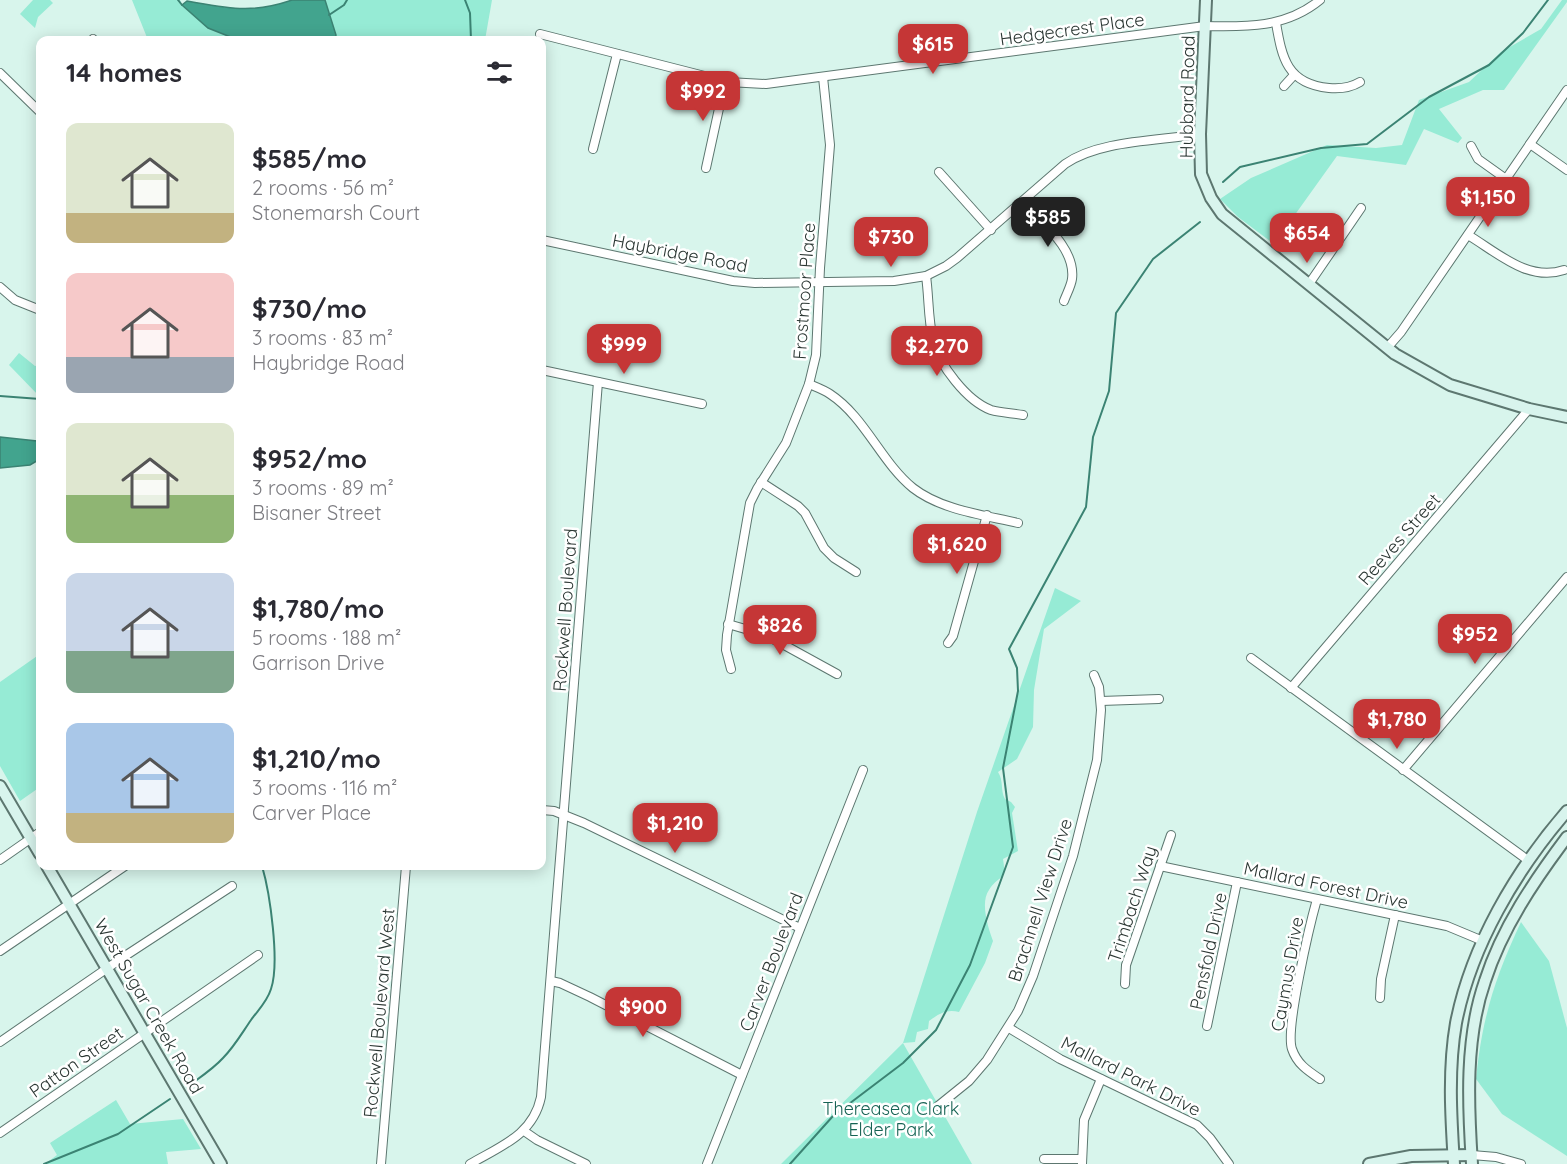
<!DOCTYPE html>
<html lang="en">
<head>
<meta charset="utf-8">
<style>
  body { margin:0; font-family:Quicksand,sans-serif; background:#f7f7f7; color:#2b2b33; height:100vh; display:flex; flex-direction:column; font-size:22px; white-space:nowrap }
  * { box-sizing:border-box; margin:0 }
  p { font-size:20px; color:#7c7c81 }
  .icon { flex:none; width:33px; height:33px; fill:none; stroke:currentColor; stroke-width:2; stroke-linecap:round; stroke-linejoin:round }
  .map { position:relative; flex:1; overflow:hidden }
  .panel { position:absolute; left:36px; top:36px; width:510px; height:834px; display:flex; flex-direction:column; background:#fff; border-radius:12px; box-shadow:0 3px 15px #0003 }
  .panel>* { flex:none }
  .price { position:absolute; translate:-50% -51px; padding:0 14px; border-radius:12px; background:#c53636; color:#fff; font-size:20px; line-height:39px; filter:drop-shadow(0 2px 3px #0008) }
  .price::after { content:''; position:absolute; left:50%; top:36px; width:18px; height:14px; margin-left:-9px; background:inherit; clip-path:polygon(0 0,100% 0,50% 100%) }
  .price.on { background:#222; color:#fff }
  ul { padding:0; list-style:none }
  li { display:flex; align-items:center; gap:18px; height:150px; padding:0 30px }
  li span { display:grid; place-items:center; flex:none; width:168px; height:120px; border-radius:12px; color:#555 }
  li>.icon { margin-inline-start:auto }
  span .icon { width:72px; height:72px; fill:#fffc; stroke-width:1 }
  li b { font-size:26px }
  h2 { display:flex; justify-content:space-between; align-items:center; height:72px; padding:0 30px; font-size:26px }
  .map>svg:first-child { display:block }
  .green { fill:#96ebd5 }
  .water { fill:#42a48e; stroke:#3b8373; stroke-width:1.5 }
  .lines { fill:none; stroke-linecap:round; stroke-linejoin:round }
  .stream { stroke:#3b8373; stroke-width:2 }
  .minor-casing { stroke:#5d7770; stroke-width:10 }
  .secondary-casing { stroke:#5d7770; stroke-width:14 }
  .minor { stroke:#fff; stroke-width:8 }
  .secondary { stroke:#d8f4ed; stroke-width:10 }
  .labels { text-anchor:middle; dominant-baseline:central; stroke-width:5; stroke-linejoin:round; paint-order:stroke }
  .street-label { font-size:18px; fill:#2b3733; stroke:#fff }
  .park-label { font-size:18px; fill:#166354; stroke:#fff }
</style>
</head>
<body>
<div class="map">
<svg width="1567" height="1164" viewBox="0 0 1567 1164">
  <rect width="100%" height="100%" fill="#d8f5ec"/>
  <g class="green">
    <polygon points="33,0 50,0 53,3 38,17 35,28 20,14"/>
    <polygon points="132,0 180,0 182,5 208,28 238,40 148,40"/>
    <polygon points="325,0 492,0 485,40 335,40 336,35"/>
    <polygon points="1562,0 1567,0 1567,2 1504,90 1483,90 1439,109 1462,138 1458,143 1424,129 1406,165 1337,156 1274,244 1238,217 1220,199 1251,178 1327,145 1376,148 1402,145 1419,100 1469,82 1501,52 1541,29"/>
    <polygon points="19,353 35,366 40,365 40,397 9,365"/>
    <path d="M1055,588L1081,601L1044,629L1034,690L1033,727L1017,759L998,772C1004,781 1000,790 1005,799L1011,802L1015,807L1012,813L1018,851L1003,859C1007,882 999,874 989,890C980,902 988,928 993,941L985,963L959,1012C946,1009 939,1014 929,1021L928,1029L917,1032L915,1042L903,1043L972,1164H781L903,1043L977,812Z"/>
    <polygon points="40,654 40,787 20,801 0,766 0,682"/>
    <path d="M1521,922L1549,961L1567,1028V1156L1502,1114L1476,1079C1482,1018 1495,977 1521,922Z"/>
    <polygon points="116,1100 130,1124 183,1119 201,1149 166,1152 168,1164 45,1164 57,1155 50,1143"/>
  </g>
  <g class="water">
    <path d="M292,0H325L336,35L335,40H238L208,28L182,5L187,1C228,8 252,14 292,0Z"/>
    <polygon points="0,437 37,441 40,446 40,459 30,465 0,468"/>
  </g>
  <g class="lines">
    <g class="stream">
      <polyline points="178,0 182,5"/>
      <polyline points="465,0 470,13 471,40"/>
      <polyline points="329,15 344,5 347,0"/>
      <polyline points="1223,182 1240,167 1321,148 1367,144 1429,97 1489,65 1523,33 1548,0"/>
      <polyline points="0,396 40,399"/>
      <path d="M191,1084C202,1076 214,1068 223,1058C234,1047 242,1033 251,1020C258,1010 267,1002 271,989C280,963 270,893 262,866"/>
      <polyline points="44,1164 118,1134 170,1099"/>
      <polyline points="790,1164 833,1116 903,1063 936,1030 970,965 1013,847 1003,768 1018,691 1017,668 1009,649 1086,507 1093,437 1109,391 1116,313 1153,259 1200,222"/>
    </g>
    <g class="minor-casing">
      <g id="minor">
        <path d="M1276,23C1282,58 1287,84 1329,88C1340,89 1350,88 1360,82"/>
        <path d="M540,34L728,82L766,84L1205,26C1246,27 1286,28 1320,0"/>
        <polyline points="93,39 94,40"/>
        <polyline points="0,73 40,112"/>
        <polyline points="1284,86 1294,75"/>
        <polyline points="1530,144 1567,170"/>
        <polyline points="1471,146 1478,159 1506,179"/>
        <polyline points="593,149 617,54"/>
        <polyline points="706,168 725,81"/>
        <polyline points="939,172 991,230"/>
        <path d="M1023,202C1041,222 1076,248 1072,279C1071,286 1067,293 1064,301"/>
        <path d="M1468,235C1498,253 1528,282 1564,270"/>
        <path d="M542,240L733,281L755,283L894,281L926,276L946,266L957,258L1065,164C1099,140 1159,141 1200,134"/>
        <path d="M926,276C929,297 928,319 933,340C939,365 967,401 991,410C1001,413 1013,413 1023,415"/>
        <polyline points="1309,284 1361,208"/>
        <polyline points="0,287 15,300 40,310"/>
        <polyline points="1387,348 1401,332 1567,90"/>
        <polyline points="542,370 702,404"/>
        <path d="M809,384C816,387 824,390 830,394C865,417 881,462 913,488C941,510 984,515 1018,523"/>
        <polyline points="761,482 798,506 805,513 824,548 834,558 856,572"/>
        <polyline points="728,624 766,635 837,674"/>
        <polyline points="948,643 953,636 987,515"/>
        <polyline points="1251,658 1529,861"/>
        <polyline points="731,669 726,650 727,635 750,503 757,489 786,443 809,384 816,355 820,268 830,145 823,77"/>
        <polyline points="1291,688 1529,409"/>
        <polyline points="1101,701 1159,699"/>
        <polyline points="1403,770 1567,577"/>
        <polyline points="542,810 554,811 584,823 800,928"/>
        <polyline points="0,860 40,832"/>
        <polyline points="1160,866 1447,926 1483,941"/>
        <path d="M1317,899C1310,924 1285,1029 1292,1049C1297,1064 1308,1071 1320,1079"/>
        <polyline points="0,951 125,866"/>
        <polyline points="551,981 560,983 590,997 742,1075"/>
        <polyline points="1125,984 1126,965 1171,835"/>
        <polyline points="1380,998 1381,979 1395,915"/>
        <polyline points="1207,1026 1237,882"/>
        <polyline points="1009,1028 1060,1059 1197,1125 1210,1138 1229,1164"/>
        <polyline points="0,1042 125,956 232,886"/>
        <polyline points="938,1106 969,1081 987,1060 1018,1011 1033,976 1073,856 1097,760 1101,710 1099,687 1094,675"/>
        <polyline points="524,1131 537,1140 586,1164"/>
        <polyline points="0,1133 258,955"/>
        <polyline points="1472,1155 1496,1157 1521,1164"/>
        <polyline points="1044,1159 1082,1159"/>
        <polyline points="381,1164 406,866"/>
        <path d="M470,1164C501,1146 533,1135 541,1097L598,382"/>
        <polyline points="707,1164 863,770"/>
        <polyline points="1082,1164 1084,1120 1101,1079"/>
      </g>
    </g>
    <g class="secondary-casing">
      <g id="secondary">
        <polyline points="1206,0 1200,134 1201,174 1211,198 1222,214 1395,354 1450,385 1529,409 1567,417"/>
        <polyline points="0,786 40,854"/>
        <polyline points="47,866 221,1164"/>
        <polyline points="1369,1164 1411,1156 1472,1155"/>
        <path d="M1454,1164C1451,1117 1448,1069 1456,1023C1471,946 1516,870 1567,811"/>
        <path d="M1472,1164C1468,1104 1465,1038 1485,981C1502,928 1534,881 1567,837"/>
      </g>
    </g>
    <use href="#minor" class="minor"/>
    <use href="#secondary" class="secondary"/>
  </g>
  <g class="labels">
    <g class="street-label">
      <text transform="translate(1072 29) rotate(-8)">Hedgecrest Place</text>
      <text transform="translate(1187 97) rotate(-89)">Hubbard Road</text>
      <text transform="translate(680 253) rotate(11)">Haybridge Road</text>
      <text transform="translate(804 291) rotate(-86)">Frostmoor Place</text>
      <text transform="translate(1399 539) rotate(-49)">Reeves Street</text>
      <text transform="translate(565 610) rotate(-86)">Rockwell Boulevard</text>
      <text transform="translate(1326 885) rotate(12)">Mallard Forest Drive</text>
      <text transform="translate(1040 900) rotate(-72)">Brachnell View Drive</text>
      <text transform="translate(1132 904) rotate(-72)">Trimbach Way</text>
      <text transform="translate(1208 951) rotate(-78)">Pensfold Drive</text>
      <text transform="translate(771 962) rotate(-69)">Carver Boulevard</text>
      <text transform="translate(1287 974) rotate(-80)">Caymus Drive</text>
      <text transform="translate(149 1006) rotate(60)">West Sugar Creek Road</text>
      <text transform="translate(379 1013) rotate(-85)">Rockwell Boulevard West</text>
      <text transform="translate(76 1062) rotate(-35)">Patton Street</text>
      <text transform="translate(1131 1076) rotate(27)">Mallard Park Drive</text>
    </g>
    <g class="park-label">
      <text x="891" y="1108">Thereasea Clark<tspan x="891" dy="21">Elder Park</tspan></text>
    </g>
  </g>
</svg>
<b class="price" style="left:933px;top:75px">$615</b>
<b class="price" style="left:703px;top:122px">$992</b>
<b class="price" style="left:1488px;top:228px">$1,150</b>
<b class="price on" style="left:1048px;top:248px">$585</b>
<b class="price" style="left:1307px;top:264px">$654</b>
<b class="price" style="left:891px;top:268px">$730</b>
<b class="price" style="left:624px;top:375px">$999</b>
<b class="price" style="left:937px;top:377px">$2,270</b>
<b class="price" style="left:957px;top:575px">$1,620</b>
<b class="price" style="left:780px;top:656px">$826</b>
<b class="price" style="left:1475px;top:665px">$952</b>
<b class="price" style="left:1397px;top:750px">$1,780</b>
<b class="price" style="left:675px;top:854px">$1,210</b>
<b class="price" style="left:643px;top:1038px">$900</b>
<section class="panel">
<h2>14 homes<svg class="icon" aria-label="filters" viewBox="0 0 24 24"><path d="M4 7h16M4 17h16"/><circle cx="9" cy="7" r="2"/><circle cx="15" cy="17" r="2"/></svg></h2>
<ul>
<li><span style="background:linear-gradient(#dfe7d0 75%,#c2b280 0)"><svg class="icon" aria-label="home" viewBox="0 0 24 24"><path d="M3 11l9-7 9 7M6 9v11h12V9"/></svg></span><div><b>$585/mo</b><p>2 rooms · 56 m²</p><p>Stonemarsh Court</p></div></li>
<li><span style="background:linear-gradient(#f6c9c9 70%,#9aa5b1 0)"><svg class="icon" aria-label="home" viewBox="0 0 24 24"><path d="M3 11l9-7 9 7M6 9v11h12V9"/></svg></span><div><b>$730/mo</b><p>3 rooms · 83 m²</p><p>Haybridge Road</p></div></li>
<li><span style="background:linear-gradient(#dfe7d0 60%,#8fb573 0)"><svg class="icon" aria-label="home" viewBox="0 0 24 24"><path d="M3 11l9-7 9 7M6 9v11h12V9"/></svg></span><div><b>$952/mo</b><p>3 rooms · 89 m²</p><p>Bisaner Street</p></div></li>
<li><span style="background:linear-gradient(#c9d6e8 65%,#7fa58c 0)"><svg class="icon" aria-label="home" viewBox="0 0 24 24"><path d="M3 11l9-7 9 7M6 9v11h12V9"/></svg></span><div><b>$1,780/mo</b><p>5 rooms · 188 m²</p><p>Garrison Drive</p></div></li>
<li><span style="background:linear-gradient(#a9c7e8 75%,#c2b280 0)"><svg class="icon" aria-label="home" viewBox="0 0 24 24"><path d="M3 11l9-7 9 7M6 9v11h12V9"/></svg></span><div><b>$1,210/mo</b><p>3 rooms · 116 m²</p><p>Carver Place</p></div></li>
</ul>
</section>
</div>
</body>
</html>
